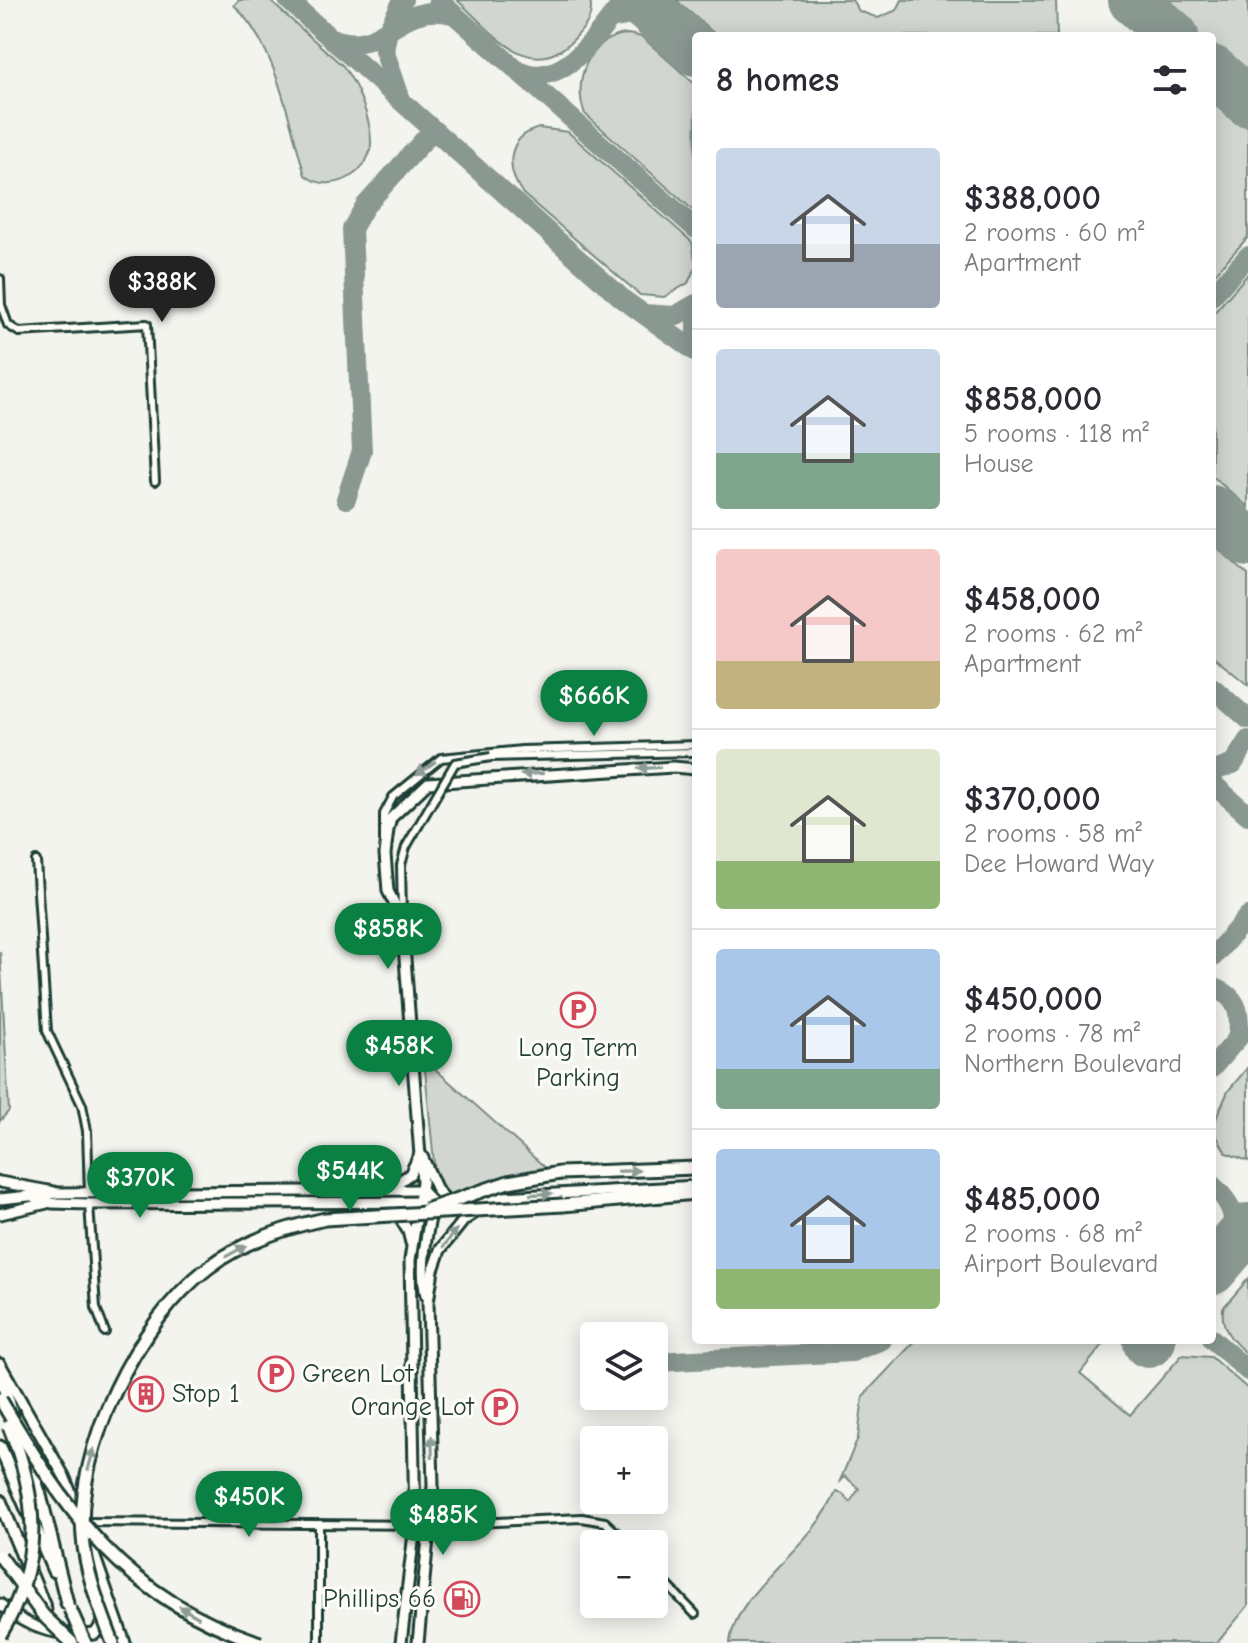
<!DOCTYPE html>
<html lang="en">
<head>
<meta charset="utf-8">
<style>
  body { margin:0; font-family:"Comic Neue",sans-serif; background:#f2f2f3; color:#2b2b33; height:100vh; display:flex; flex-direction:column; font-size:30px; white-space:nowrap }
  * { box-sizing:border-box; margin:0 }
  p { font-size:26px; color:#7c7c81 }
  .icon { flex:none; width:44px; height:44px; fill:none; stroke:currentColor; stroke-width:2; stroke-linecap:round; stroke-linejoin:round }
  .map { position:relative; flex:1; overflow:hidden }
  .side { position:absolute; left:692px; top:32px; width:524px; height:1312px; display:flex; flex-direction:column; background:#fff; border-radius:8px; box-shadow:0 4px 20px #0003 }
  .side>* { flex:none }
  .tools { position:absolute; left:580px; top:1322px; display:grid; gap:16px }
  .tools a { display:grid; place-items:center; width:88px; height:88px; border-radius:8px; background:#fff; box-shadow:0 4px 20px #0003; font-size:40px }
  .price { position:absolute; translate:-50% -68px; padding:0 18px; border-radius:28px; background:#0b8043; color:#fff; font-size:26px; line-height:52px; filter:drop-shadow(0 2px 4px #0008) }
  .price::after { content:''; position:absolute; left:50%; top:48px; width:24px; height:18px; margin-left:-12px; background:inherit; clip-path:polygon(0 0,100% 0,50% 100%) }
  .price.current { background:#222; color:#fff }
  ul { padding:0; list-style:none }
  li { display:flex; align-items:center; gap:24px; height:200px; padding:0 24px }
  li+li { border-top:2px solid #e1e1e2 }
  li span { display:grid; place-items:center; flex:none; width:224px; height:160px; border-radius:8px; color:#555 }
  li>.icon { margin-inline-start:auto }
  span .icon { width:96px; height:96px; fill:#fffc; stroke-width:1 }
  li b { font-size:34px }
  h2 { display:flex; justify-content:space-between; align-items:center; height:96px; padding:0 24px; font-size:34px }
  .map>svg:first-child { display:block }
  .green { fill:#d1d6d1; stroke:#788a82; stroke-width:2 }
  .lines { fill:none; stroke-linecap:round; stroke-linejoin:round }
  .taxiway { stroke:#8a9892; stroke-width:20 }
  .runway { stroke:#8a9892; stroke-width:50 }
  .minor-casing { stroke:#1f3d34; stroke-width:12 }
  .secondary-casing { stroke:#1f3d34; stroke-width:15 }
  .motorway-casing { stroke:#1f3d34; stroke-width:17 }
  .minor { stroke:#fdfcf7; stroke-width:6 }
  .secondary { stroke:#fdfcf7; stroke-width:9 }
  .motorway { stroke:#fdfcf7; stroke-width:11 }
  .minor-bridge-casing { stroke:#1f3d34; stroke-width:12; stroke-linecap:butt }
  .motorway-bridge-casing { stroke:#1f3d34; stroke-width:17; stroke-linecap:butt }
  .minor-bridge { stroke:#fdfcf7; stroke-width:6 }
  .motorway-bridge { stroke:#fdfcf7; stroke-width:11 }
  .oneway { fill:#8e9c96 }
  .labels { text-anchor:middle; dominant-baseline:central; stroke-width:6; stroke-linejoin:round; paint-order:stroke }
  .poi-label { font-size:26px; fill:#1f3d34; stroke:#fdfcf7; text-anchor:start }
</style>
</head>
<body>
<div class="map">
<svg width="1248" height="1643" viewBox="0 0 1248 1643">
  <rect width="100%" height="100%" fill="#f4f4ef"/>
  <filter id="ink" filterUnits="userSpaceOnUse"><feTurbulence type="fractalNoise" baseFrequency=".0125" numOctaves="2"/><feDisplacementMap in="SourceGraphic" scale="16" xChannelSelector="R" yChannelSelector="G"/><feConvolveMatrix kernelMatrix="1 2 1 2 8 2 1 2 1" color-interpolation-filters="sRGB"/></filter>
  <g filter="url(#ink)">
    <g class="green">
      <path d="M239,0H269L343,66C356,83 370,116 371,140C373,172 331,197 305,175C287,117 278,49 234,5Z"/>
      <path d="M457,0H590C594,17 586,26 575,38C530,86 492,31 457,0Z"/>
      <polygon points="676,0 852,0 859,11 878,18 897,10 902,0 1056,0 1057,36 717,36"/>
      <polygon points="1158,0 1248,0 1248,80 1212,48 1212,36 1199,36"/>
      <path d="M628,34L642,37L696,85L695,212L585,114C572,82 588,36 628,34Z"/>
      <polygon points="1212,92 1248,124 1248,237 1212,277"/>
      <path d="M539,128L568,132L692,242L696,266L688,283L664,297L640,295L523,194C505,169 506,137 539,128Z"/>
      <polygon points="1248,274 1248,507 1212,476 1212,315"/>
      <polygon points="1212,543 1248,575 1248,685 1212,656"/>
      <polygon points="0,951 9,1111 0,1121"/>
      <polygon points="424,1059 557,1178 451,1196 436,1184"/>
      <polygon points="1248,1067 1248,1161 1226,1153 1212,1128 1228,1091"/>
      <path d="M1248,1279V1355C1233,1342 1220,1329 1223,1308Z"/>
      <path d="M916,1340H1107L1080,1373L1130,1415L1182,1355L1211,1357L1248,1389V1606L1217,1643H730C735,1589 813,1548 836,1492L843,1494L850,1502L859,1489L845,1476L839,1483L858,1438L863,1396Z"/>
    </g>
    <g class="lines">
      <g class="taxiway">
        <polyline points="288,0 624,300 696,352"/>
        <polyline points="438,0 696,229"/>
        <polyline points="610,19 643,13 665,24"/>
        <path d="M332,38C384,59 395,0 452,14"/>
        <path d="M518,70C564,93 600,29 625,0"/>
        <polyline points="400,97 384,50 388,30 403,0"/>
        <polyline points="1212,296 1248,256"/>
        <polyline points="696,310 696,339"/>
        <polyline points="644,314 675,316 696,304"/>
        <polyline points="346,499 362,451 352,229 365,206 432,131"/>
        <polyline points="1212,687 1248,719"/>
        <polyline points="1212,772 1233,764 1248,740"/>
        <polyline points="1212,783 1248,815"/>
        <polyline points="1212,958 1248,916"/>
        <path d="M1212,987C1238,995 1242,1015 1237,1039"/>
        <polyline points="1212,1068 1243,1032"/>
        <path d="M1212,1185C1234,1204 1238,1222 1229,1250"/>
        <polyline points="1212,1277 1216,1265"/>
        <polyline points="1212,1339 1248,1371"/>
        <polyline points="654,1362 852,1352 882,1340"/>
      </g>
      <g class="runway">
        <polyline points="638,0 696,51"/>
        <polyline points="1133,0 1174,36"/>
        <polyline points="1212,70 1248,102"/>
        <polyline points="1212,510 1248,542"/>
        <polyline points="1212,1270 1248,1228"/>
        <polyline points="1148,1343 1151,1340"/>
      </g>
      <g class="minor-casing">
        <g id="minor">
          <polyline points="0,279 1,305 8,325 19,332 147,324 155,481"/>
          <polyline points="491,757 696,752"/>
          <polyline points="384,841 384,814 393,797 441,758 522,750 696,745"/>
          <polyline points="36,861 47,1031 82,1105 87,1131 89,1193"/>
          <polyline points="402,914 401,865 406,847"/>
          <polyline points="89,1204 96,1308 105,1332"/>
          <polyline points="83,1522 431,1525 582,1518 605,1522 629,1544"/>
          <polyline points="319,1524 319,1643"/>
          <polyline points="654,1571 695,1614"/>
        </g>
      </g>
      <g class="secondary-casing">
        <g id="secondary">
          <polyline points="422,1156 437,1190 448,1202"/>
          <polyline points="0,1182 54,1192"/>
          <polyline points="390,1188 410,1174 419,1156"/>
          <path d="M421,1190L433,1203C427,1233 419,1266 426,1295"/>
          <polyline points="34,1197 52,1203 89,1204 441,1202"/>
          <polyline points="0,1199 57,1193 421,1190"/>
          <polyline points="468,1199 696,1186"/>
          <polyline points="395,1210 408,1231 411,1243"/>
          <polyline points="0,1214 47,1203"/>
          <polyline points="0,1364 64,1476 80,1515"/>
          <polyline points="85,1529 125,1643"/>
          <path d="M0,1604C27,1629 58,1637 95,1634L106,1617"/>
          <polyline points="401,1643 415,1525 410,1260 422,1182 402,919 388,891 385,854 388,830 391,818 428,783 673,767 696,769"/>
          <polyline points="418,1643 433,1486 428,1302 433,1270 440,1250 464,1220 500,1197"/>
        </g>
      </g>
      <g class="motorway-casing">
        <g id="motorway">
          <polyline points="560,1173 696,1168"/>
          <polyline points="563,1205 696,1193"/>
          <polyline points="0,1373 12,1414"/>
          <polyline points="19,1434 40,1495 67,1603"/>
          <polyline points="0,1447 54,1571"/>
          <polyline points="0,1501 45,1609"/>
        </g>
      </g>
      <use href="#minor" class="minor"/>
      <use href="#secondary" class="secondary"/>
      <use href="#motorway" class="motorway"/>
      <g class="minor-bridge-casing">
        <polyline id="minor-bridge" points="406,847 455,763 491,757"/>
      </g>
      <g class="motorway-bridge-casing">
        <g id="motorway-bridge">
          <polyline points="426,1210 508,1182 560,1173"/>
          <path d="M0,1399C71,1519 123,1596 260,1643"/>
          <polyline points="0,1556 43,1615 72,1643"/>
          <polyline points="70,1609 85,1643"/>
          <path d="M0,1635C43,1564 39,1500 9,1426"/>
          <path d="M113,1643C100,1608 86,1575 83,1537C75,1449 137,1321 208,1268C242,1242 283,1228 325,1219L563,1205"/>
        </g>
      </g>
      <use href="#minor-bridge" class="minor-bridge"/>
      <use href="#motorway-bridge" class="motorway-bridge"/>
    </g>
    <defs><path id="oneway-solid" d="M-6-.8H1V-3.2L6.5 0L1 3.2V.8H-6Z" transform="scale(2)"/></defs>
    <g class="oneway">
      <use href="#oneway-solid" transform="translate(426 768) rotate(146)"/>
      <use href="#oneway-solid" transform="translate(649 768) rotate(177)"/>
      <use href="#oneway-solid" transform="translate(532 774) rotate(177)"/>
      <use href="#oneway-solid" transform="translate(628 1171) rotate(-2)"/>
      <use href="#oneway-solid" transform="translate(541 1194) rotate(-3)"/>
      <use href="#oneway-solid" transform="translate(450 1238) rotate(-53)"/>
      <use href="#oneway-solid" transform="translate(236 1251) rotate(-29)"/>
      <use href="#oneway-solid" transform="translate(432 1447) rotate(-92)"/>
      <use href="#oneway-solid" transform="translate(91 1459) rotate(-75)"/>
      <use href="#oneway-solid" transform="translate(189 1612) rotate(-150)"/>
    </g>
  </g>
  <defs>
    <g id="parking-ring" transform="scale(1.8)"><circle r="9.5" fill="#fdfcf7" stroke="#d1495b" stroke-width="1.5"/><path d="M-3.5-5.5H1a3.5 3.5 0 0 1 0 7H-1V5.5H-3.5ZM-1-3.4V-.6H.8a1.4 1.4 0 0 0 0-2.8Z" fill="#d1495b"/></g>
    <g id="building-ring" transform="scale(1.8)"><circle r="9.5" fill="#fdfcf7" stroke="#d1495b" stroke-width="1.5"/><path d="M-4-6H4V6H1V3H-1V6H-4ZM-2.5-4.3h1.7v1.8h-1.7ZM.8-4.3h1.7v1.8H.8ZM-2.5-1h1.7V.8h-1.7ZM.8-1h1.7V.8H.8Z" fill="#d1495b"/></g>
    <g id="fuel-ring" transform="scale(1.8)"><circle r="9.5" fill="#fdfcf7" stroke="#d1495b" stroke-width="1.5"/><path d="M-5.5-6h7V0h2V4h1.3V-2.5L3-4.5l.8-.8L6-3V5H2.5V1h-1V6h-7ZM-4.2-4.7v3.2H.2V-4.7Z" fill="#d1495b"/></g>
  </defs>
  <g fill-rule="evenodd">
    <use href="#parking-ring" x="578" y="1010"/>
    <use href="#parking-ring" x="276" y="1374"/>
    <use href="#building-ring" x="146" y="1394"/>
    <use href="#parking-ring" x="500" y="1407"/>
    <use href="#fuel-ring" x="462" y="1599"/>
  </g>
  <g class="labels">
    <g class="poi-label">
      <text x="578" y="1048" text-anchor="middle">Long Term<tspan x="578" dy="30">Parking</tspan></text>
      <text x="302" y="1374">Green Lot</text>
      <text x="172" y="1394">Stop 1</text>
      <text x="474" y="1407" text-anchor="end">Orange Lot</text>
      <text x="436" y="1599" text-anchor="end">Phillips 66</text>
    </g>
  </g>
</svg>
<div class="tools">
<a><svg class="icon" aria-label="layers" viewBox="0 0 24 24"><path d="M12 4l9 5-9 5-9-5zM3 14l9 5 9-5"/></svg></a>
<a>+</a>
<a>−</a>
</div>
<b class="price current" style="left:162px;top:324px">$388K</b>
<b class="price" style="left:594px;top:738px">$666K</b>
<b class="price" style="left:388px;top:971px">$858K</b>
<b class="price" style="left:399px;top:1088px">$458K</b>
<b class="price" style="left:350px;top:1213px">$544K</b>
<b class="price" style="left:140px;top:1220px">$370K</b>
<b class="price" style="left:249px;top:1539px">$450K</b>
<b class="price" style="left:443px;top:1557px">$485K</b>
<section class="side">
<h2>8 homes<svg class="icon" aria-label="filters" viewBox="0 0 24 24"><path d="M4 7h16M4 17h16"/><circle cx="9" cy="7" r="2"/><circle cx="15" cy="17" r="2"/></svg></h2>
<ul>
<li><span style="background:linear-gradient(#c9d6e8 60%,#9aa5b1 0)"><svg class="icon" aria-label="home" viewBox="0 0 24 24"><path d="M3 11l9-7 9 7M6 9v11h12V9"/></svg></span><div><b>$388,000</b><p>2 rooms · 60 m²</p><p>Apartment</p></div></li>
<li><span style="background:linear-gradient(#c9d6e8 65%,#7fa58c 0)"><svg class="icon" aria-label="home" viewBox="0 0 24 24"><path d="M3 11l9-7 9 7M6 9v11h12V9"/></svg></span><div><b>$858,000</b><p>5 rooms · 118 m²</p><p>House</p></div></li>
<li><span style="background:linear-gradient(#f6c9c9 70%,#c2b280 0)"><svg class="icon" aria-label="home" viewBox="0 0 24 24"><path d="M3 11l9-7 9 7M6 9v11h12V9"/></svg></span><div><b>$458,000</b><p>2 rooms · 62 m²</p><p>Apartment</p></div></li>
<li><span style="background:linear-gradient(#dfe7d0 70%,#8fb573 0)"><svg class="icon" aria-label="home" viewBox="0 0 24 24"><path d="M3 11l9-7 9 7M6 9v11h12V9"/></svg></span><div><b>$370,000</b><p>2 rooms · 58 m²</p><p>Dee Howard Way</p></div></li>
<li><span style="background:linear-gradient(#a9c7e8 75%,#7fa58c 0)"><svg class="icon" aria-label="home" viewBox="0 0 24 24"><path d="M3 11l9-7 9 7M6 9v11h12V9"/></svg></span><div><b>$450,000</b><p>2 rooms · 78 m²</p><p>Northern Boulevard</p></div></li>
<li><span style="background:linear-gradient(#a9c7e8 75%,#8fb573 0)"><svg class="icon" aria-label="home" viewBox="0 0 24 24"><path d="M3 11l9-7 9 7M6 9v11h12V9"/></svg></span><div><b>$485,000</b><p>2 rooms · 68 m²</p><p>Airport Boulevard</p></div></li>
</ul>
</section>
</div>
</body>
</html>
